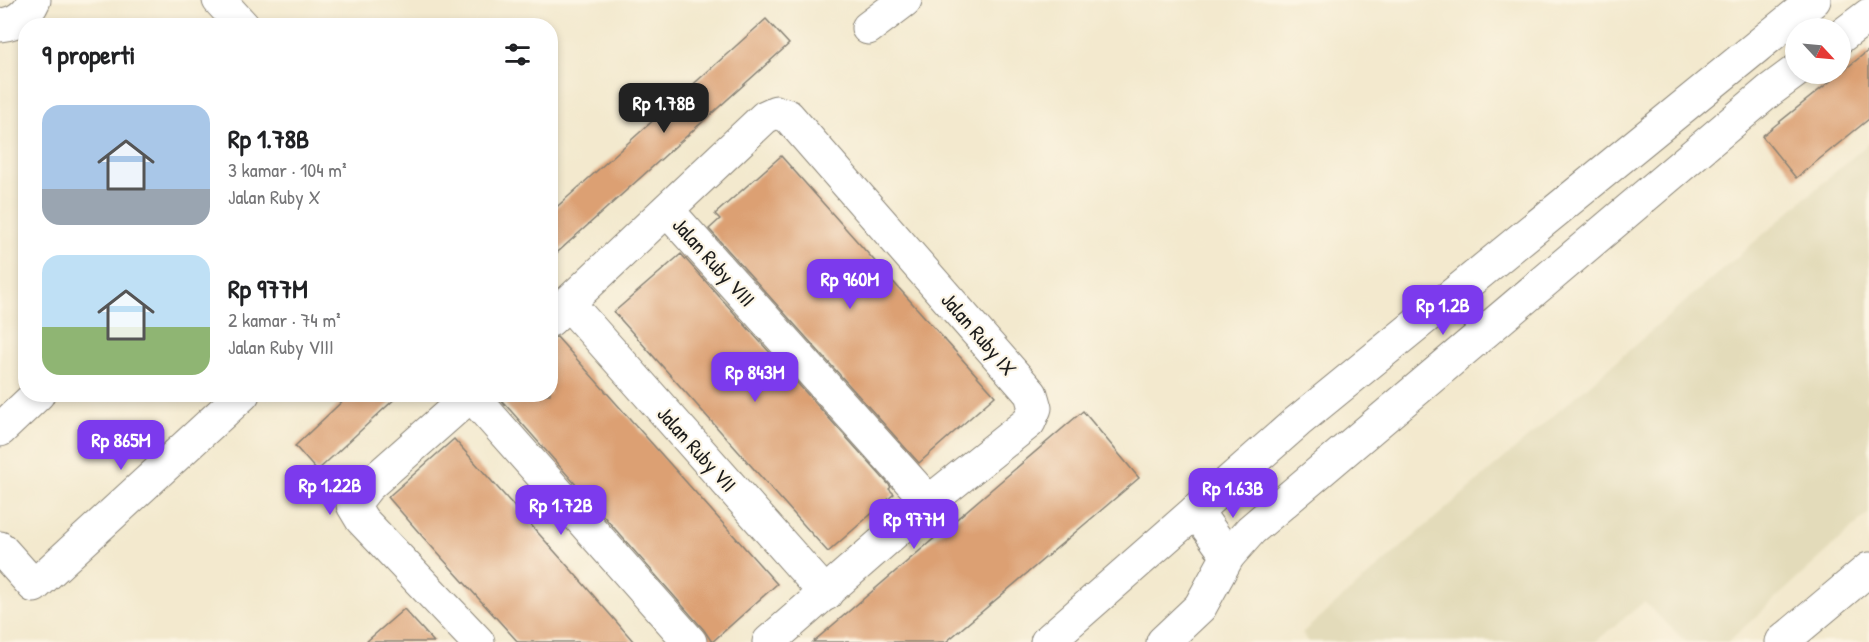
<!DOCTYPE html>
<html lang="id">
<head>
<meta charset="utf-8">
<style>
  body { margin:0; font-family:"Patrick Hand",sans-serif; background:#f2f2f2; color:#202124; height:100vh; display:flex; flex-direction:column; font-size:22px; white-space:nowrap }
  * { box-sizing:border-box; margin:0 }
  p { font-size:20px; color:#757577 }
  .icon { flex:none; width:33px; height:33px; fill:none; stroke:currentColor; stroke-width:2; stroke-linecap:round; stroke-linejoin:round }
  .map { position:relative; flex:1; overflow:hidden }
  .panel { position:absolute; left:18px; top:18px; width:540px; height:384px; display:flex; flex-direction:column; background:#fff; border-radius:24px; box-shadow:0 3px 9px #0003 }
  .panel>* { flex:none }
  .needle { width:39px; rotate:116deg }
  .tools { position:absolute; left:1785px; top:18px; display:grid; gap:12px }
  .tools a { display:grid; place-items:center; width:66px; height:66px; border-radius:50%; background:#fff; box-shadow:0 3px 9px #0003; font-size:30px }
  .price { position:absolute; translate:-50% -51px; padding:0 14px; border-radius:12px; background:#7c3aed; color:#fff; font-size:20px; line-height:39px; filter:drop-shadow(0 2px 3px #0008) }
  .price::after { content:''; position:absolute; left:50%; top:36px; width:18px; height:14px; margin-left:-9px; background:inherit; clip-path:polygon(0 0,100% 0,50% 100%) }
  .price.selected { background:#222; color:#fff }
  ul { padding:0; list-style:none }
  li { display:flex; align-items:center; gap:18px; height:150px; padding:0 24px }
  li span { display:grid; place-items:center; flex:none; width:168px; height:120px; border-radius:18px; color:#555 }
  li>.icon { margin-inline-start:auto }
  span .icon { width:72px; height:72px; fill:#fffc; stroke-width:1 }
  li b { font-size:26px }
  h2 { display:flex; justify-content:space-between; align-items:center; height:72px; padding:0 24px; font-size:26px }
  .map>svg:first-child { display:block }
  .built { fill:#e3dbba }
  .building { fill:#dca073 }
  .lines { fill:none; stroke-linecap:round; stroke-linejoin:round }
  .street-casing { stroke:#888275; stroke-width:35 }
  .street { stroke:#fff; stroke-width:33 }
  .labels { text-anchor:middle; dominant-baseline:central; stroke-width:4.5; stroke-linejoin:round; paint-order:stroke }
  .street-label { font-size:21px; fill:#1c1c1c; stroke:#fcf5e5 }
</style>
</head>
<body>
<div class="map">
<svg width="1869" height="642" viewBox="0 0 1869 642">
  <rect width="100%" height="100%" fill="#fcf5e5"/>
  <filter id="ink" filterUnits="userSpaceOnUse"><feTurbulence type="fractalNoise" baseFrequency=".0167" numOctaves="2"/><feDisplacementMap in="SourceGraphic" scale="12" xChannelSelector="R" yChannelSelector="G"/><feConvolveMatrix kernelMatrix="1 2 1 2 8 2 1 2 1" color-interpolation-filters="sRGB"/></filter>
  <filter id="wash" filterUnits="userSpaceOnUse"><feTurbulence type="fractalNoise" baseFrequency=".008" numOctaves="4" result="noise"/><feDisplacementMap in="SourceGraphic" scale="24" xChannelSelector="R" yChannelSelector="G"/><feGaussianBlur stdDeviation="1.35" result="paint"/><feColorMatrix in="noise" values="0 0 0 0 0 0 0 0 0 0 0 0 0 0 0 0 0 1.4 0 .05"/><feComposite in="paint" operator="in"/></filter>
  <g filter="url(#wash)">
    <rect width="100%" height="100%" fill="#f3e9ce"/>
    <polygon class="built" points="1869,143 1869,393 1864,398 1869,405 1869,513 1728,642 1686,642 1644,602 1595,642 1309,642 1302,633"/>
    <g id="blocks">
      <g class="building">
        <polygon points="766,19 789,44 550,259 550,213"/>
        <polygon points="1869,50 1869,119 1796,178 1762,136"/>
        <polygon points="781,156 995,396 919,463 709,229 720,219 715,214"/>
        <polygon points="681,254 891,487 889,489 894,494 828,552 614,312"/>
        <polygon points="557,337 777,584 712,642 704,630 496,394 550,394 550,338"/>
        <polygon points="350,394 400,394 317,471 295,446"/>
        <polygon points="1083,411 1139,478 1098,513 946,642 813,642"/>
        <polygon points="454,439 573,572 634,642 518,642 422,536 388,497"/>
        <polygon points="404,609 434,642 366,642"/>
      </g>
    </g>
  </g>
  <g filter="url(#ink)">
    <use href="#blocks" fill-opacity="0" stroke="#888275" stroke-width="1.5"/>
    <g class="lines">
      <g class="street-casing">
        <g id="street">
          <polyline points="219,0 243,26"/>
          <path d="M0,25C16,24 28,14 34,0"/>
          <polyline points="868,28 905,0"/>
          <polyline points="1840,37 1869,15"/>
          <polyline points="667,210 929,502"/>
          <polyline points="568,303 826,594"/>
          <polyline points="550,320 765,117 776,112 788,116 1031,394 1035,408 1029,422 929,502 769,642"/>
          <polyline points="472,394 367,487 353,505 362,520 478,642"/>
          <polyline points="471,395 690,642"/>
          <polyline points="0,430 38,394"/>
          <polyline points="1196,511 1228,556"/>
          <polyline points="0,548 34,586 243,394"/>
          <polyline points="1047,642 1297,422 1814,0"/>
          <polyline points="1163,642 1200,607 1228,556 1251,530 1769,91 1796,71"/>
          <polyline points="1782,642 1869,569"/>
        </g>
      </g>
      <use href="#street" class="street"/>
    </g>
  </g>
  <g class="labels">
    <g class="street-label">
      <text transform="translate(714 262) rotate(48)">Jalan Ruby VIII</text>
      <text transform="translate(979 334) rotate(49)">Jalan Ruby IX</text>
      <text transform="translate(697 449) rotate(48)">Jalan Ruby VII</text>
    </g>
  </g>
</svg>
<div class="tools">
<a><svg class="needle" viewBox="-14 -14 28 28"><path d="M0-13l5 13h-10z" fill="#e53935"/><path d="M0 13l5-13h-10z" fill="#757577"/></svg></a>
</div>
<b class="price selected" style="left:664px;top:134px">Rp 1.78B</b>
<b class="price" style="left:850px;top:310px">Rp 960M</b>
<b class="price" style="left:1443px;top:336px">Rp 1.2B</b>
<b class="price" style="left:755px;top:403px">Rp 843M</b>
<b class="price" style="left:121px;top:471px">Rp 865M</b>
<b class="price" style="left:330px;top:516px">Rp 1.22B</b>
<b class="price" style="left:1233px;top:519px">Rp 1.63B</b>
<b class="price" style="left:561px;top:536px">Rp 1.72B</b>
<b class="price" style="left:914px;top:550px">Rp 977M</b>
<section class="panel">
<h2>9 properti<svg class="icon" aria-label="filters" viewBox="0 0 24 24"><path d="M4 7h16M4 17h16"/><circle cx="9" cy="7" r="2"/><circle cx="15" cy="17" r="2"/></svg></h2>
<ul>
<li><span style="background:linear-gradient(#a9c7e8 70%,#9aa5b1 0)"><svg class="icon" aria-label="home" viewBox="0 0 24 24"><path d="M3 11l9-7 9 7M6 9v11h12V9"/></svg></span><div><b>Rp 1.78B</b><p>3 kamar · 104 m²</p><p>Jalan Ruby X</p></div></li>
<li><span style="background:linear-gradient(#bfe0f5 60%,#8fb573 0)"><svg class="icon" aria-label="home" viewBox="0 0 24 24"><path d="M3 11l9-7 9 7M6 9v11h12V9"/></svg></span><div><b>Rp 977M</b><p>2 kamar · 74 m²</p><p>Jalan Ruby VIII</p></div></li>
</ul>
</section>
</div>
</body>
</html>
